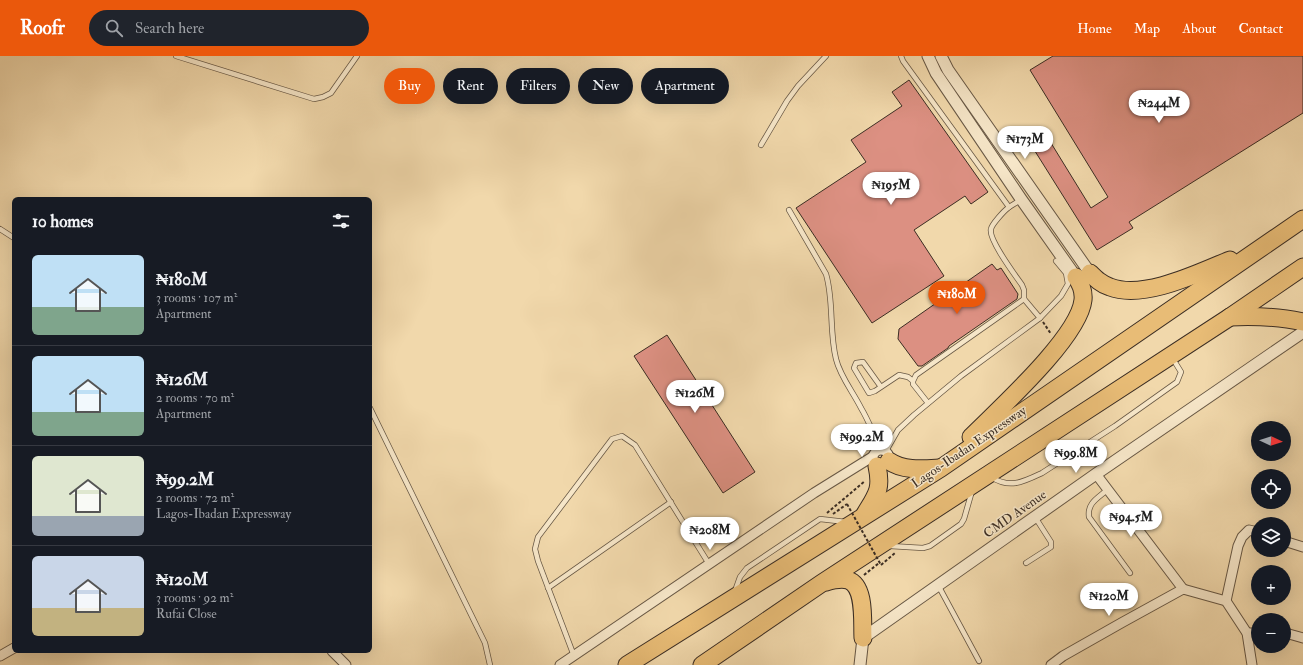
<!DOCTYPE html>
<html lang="en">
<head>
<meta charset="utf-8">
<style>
  body { margin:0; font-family:"IM FELL Double Pica",serif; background:#20242c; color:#f1f3f6; height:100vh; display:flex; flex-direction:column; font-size:15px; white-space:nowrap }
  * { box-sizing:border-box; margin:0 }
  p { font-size:13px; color:#9ea1a6 }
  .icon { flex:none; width:22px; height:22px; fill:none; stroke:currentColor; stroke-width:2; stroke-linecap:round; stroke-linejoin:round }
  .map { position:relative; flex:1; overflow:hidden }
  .side { position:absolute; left:12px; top:141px; width:360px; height:456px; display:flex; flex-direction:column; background:#171b24; border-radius:6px; box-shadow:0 4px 16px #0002 }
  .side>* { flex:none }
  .banner { position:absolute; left:384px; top:12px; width:380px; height:36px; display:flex; gap:8px }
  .needle { width:26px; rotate:94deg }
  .tools { position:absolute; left:1251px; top:365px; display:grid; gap:8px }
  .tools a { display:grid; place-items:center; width:40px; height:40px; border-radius:50%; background:#171b24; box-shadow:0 4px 16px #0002; font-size:20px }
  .price { position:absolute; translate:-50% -34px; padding:0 9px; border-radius:14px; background:#fff; color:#222; font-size:13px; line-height:26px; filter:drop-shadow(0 1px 2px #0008) }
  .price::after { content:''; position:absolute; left:50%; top:24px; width:12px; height:9px; margin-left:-6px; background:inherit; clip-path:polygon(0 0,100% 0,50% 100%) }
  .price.on { background:#ea580c; color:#fff }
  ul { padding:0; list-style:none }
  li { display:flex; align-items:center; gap:12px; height:100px; padding:0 20px }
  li+li { border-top:1px solid #363941 }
  li span { display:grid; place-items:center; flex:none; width:112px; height:80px; border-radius:6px; color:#555 }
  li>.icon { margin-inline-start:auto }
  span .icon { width:48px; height:48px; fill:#fffc; stroke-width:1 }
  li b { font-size:17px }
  h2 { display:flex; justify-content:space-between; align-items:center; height:48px; padding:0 20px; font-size:17px }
  .tag { padding:0 14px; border-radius:18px; background:#171b24; box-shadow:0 4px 16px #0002; font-size:14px; line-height:36px }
  .tag.on { background:#ea580c; color:#fff }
  header { display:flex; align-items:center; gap:24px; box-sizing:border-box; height:56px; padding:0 20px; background:#ea580c; color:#fff }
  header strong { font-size:19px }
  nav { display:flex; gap:22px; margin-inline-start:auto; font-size:14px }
  .search { width:280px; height:36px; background:#20242c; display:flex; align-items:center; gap:10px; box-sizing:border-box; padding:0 14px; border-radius:22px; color:#9ea1a6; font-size:15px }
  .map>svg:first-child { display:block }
  .building { fill:#dc9082; stroke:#3b2d23 }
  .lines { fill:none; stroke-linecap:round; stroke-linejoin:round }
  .service-casing { stroke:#685845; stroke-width:6 }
  .minor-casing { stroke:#685845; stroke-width:11 }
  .tertiary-casing { stroke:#685845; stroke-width:13 }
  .motorway-casing { stroke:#3b2d23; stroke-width:19 }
  .path { stroke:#3b2d23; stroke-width:2; stroke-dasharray:3 2; stroke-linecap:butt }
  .service { stroke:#f6e6c8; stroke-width:4.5 }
  .minor { stroke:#f6e6c8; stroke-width:9 }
  .tertiary { stroke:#f6e6c8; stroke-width:11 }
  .motorway { stroke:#e8bc76; stroke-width:17 }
  .path-bridge { stroke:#3b2d23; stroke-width:2; stroke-dasharray:3 2; stroke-linecap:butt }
  .labels { text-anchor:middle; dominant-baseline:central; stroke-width:3; stroke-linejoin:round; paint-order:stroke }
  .street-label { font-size:13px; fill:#3b2d23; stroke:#f6e6c8 }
</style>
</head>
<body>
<header>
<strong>Roofr</strong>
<div class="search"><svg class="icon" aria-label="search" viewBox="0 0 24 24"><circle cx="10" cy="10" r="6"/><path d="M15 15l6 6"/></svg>Search here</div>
<nav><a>Home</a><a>Map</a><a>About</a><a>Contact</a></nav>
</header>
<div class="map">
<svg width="1303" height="609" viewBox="0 0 1303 609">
  <rect width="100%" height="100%" fill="#f1d8ab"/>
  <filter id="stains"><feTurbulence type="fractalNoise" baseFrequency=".005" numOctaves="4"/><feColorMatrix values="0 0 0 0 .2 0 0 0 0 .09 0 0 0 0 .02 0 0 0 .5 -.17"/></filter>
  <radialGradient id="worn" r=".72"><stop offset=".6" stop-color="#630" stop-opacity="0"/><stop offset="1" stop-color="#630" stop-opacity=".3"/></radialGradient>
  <g class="building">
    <polygon points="1053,0 1303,0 1303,57 1129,166 1133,172 1097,194 1028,84 1043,74 1091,152 1108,141 1030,14"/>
    <polygon points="909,24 988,136 971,148 965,140 914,174 944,220 872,267 796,152 866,106 851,84 902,50 892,36"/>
    <polygon points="992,208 997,214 1001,212 1018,238 1017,243 949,290 948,292 922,310 918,310 898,283 899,273"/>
    <polygon points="667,279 755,416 723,437 634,300"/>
  </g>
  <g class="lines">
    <g class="service-casing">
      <g id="service">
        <polyline points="176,0 314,43 323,41 331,37 357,0"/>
        <polyline points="901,0 903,5 1009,151"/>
        <polyline points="761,89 787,45 798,30 826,0"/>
        <path d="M789,154L826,218C834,245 829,275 836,303C840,320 853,336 861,352C869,365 874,380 881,393"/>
        <polyline points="0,173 14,182"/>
        <polyline points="1024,243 1040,262"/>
        <polyline points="881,331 863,306 856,307 854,312 869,337 875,335 899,319 908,321 913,325"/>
        <path d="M928,347L913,328V325L916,319L1024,243V234L1022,229C1015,219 988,183 991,173C992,168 1004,155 1008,152C1013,148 1017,147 1021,143"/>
        <polyline points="370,352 485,587 490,609"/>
        <polyline points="886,395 898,374 914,359 961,320 1040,262 1061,240 1068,228 1066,217 1056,205"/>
        <path d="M991,421C1010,433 1023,426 1042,417L1115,370L1177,326L1181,316L1173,303"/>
        <path d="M1107,434C1098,442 1087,447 1089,461L1130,517"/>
        <polyline points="890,490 923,492 930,490 961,468 964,463 972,435"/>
        <polyline points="1026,507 1051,491 1051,486 1035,461"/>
        <polyline points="938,529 979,605"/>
        <polyline points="548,532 671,446"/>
        <polyline points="735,535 740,521 747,512 820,463 846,466"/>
        <polyline points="574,600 538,505 535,493 538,481 612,383 622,380 635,389 709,508"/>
      </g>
    </g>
    <g class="minor-casing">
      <g id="minor">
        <circle cx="881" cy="402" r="8"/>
        <polyline points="1096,418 1183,533"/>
        <polyline points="1284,485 1303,491"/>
        <polyline points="1183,533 1226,545 1247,577 1252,609"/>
        <polyline points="1226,545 1238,490 1242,481 1249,474 1258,476"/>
        <polyline points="1247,577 1258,577"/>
        <polyline points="1284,578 1289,578 1303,582"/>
        <polyline points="332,595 346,609"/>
        <polyline points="0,600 14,592"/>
        <polyline points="560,609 814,437 872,401"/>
        <polyline points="1051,609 1063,600 1123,566 1183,533"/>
      </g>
    </g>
    <g class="tertiary-casing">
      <g id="tertiary">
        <polyline points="928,0 936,17 1021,143 1076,221"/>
        <polyline points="941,0 948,14 1090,217"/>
        <polyline points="860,609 863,582 1096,418 1303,276"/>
      </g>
    </g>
    <g class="motorway-casing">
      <g id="motorway">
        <path d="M1090,217C1096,223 1101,228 1110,231C1144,244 1198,217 1230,204"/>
        <path d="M1230,261C1253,260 1281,261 1303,266"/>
        <path d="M971,381C999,353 1079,281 1083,244C1084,235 1081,228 1076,221"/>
        <path d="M889,405C903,415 923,413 939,412"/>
        <path d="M865,458C877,438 882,433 877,410"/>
        <path d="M826,526C833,524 840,522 848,524C866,530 862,566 863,582"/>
        <polyline points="627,609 941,412 1303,163"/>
        <polyline points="702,609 822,527 1230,261 1303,211"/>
      </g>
    </g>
    <g class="path">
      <polyline points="1043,266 1051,278"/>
      <polyline points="827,457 865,425"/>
      <polyline points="833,458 847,448"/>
      <polyline points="881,509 895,497"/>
      <polyline points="864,519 879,507"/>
    </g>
    <use href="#service" class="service"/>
    <use href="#minor" class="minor"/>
    <use href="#tertiary" class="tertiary"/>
    <use href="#motorway" class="motorway"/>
    <polyline class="path-bridge" points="847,448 881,509"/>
  </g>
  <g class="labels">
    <g class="street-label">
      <text transform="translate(969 391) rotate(-34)">Lagos-Ibadan Expressway</text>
      <text transform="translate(1015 458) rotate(-35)">CMD Avenue</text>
    </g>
  </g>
  <rect width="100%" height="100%" filter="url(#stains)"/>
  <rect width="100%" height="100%" fill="url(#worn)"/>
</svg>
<div class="tools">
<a><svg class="needle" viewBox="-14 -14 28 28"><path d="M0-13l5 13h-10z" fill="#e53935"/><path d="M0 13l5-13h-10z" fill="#9ea1a6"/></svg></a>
<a><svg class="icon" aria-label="locate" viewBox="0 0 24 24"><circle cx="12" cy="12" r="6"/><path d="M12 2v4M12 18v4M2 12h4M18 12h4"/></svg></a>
<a><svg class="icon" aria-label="layers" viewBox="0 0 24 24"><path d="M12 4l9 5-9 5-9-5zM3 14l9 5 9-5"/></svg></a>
<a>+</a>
<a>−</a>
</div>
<b class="price" style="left:1159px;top:68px">₦244M</b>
<b class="price" style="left:1025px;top:104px">₦173M</b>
<b class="price" style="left:891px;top:150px">₦195M</b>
<b class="price on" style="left:957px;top:259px">₦180M</b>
<b class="price" style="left:695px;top:358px">₦126M</b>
<b class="price" style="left:862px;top:402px">₦99.2M</b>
<b class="price" style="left:1076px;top:418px">₦99.8M</b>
<b class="price" style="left:1131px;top:482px">₦94.5M</b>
<b class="price" style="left:710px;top:495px">₦208M</b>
<b class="price" style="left:1109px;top:561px">₦120M</b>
<div class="banner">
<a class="tag on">Buy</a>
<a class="tag">Rent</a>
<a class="tag">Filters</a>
<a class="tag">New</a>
<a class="tag">Apartment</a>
</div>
<section class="side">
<h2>10 homes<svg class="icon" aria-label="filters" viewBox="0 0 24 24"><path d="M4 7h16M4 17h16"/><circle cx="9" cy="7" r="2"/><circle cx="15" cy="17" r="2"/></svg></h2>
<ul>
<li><span style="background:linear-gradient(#bfe0f5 65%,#7fa58c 0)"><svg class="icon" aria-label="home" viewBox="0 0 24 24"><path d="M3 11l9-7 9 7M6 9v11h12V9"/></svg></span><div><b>₦180M</b><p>3 rooms · 107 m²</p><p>Apartment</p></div></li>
<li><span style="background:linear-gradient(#bfe0f5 70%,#7fa58c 0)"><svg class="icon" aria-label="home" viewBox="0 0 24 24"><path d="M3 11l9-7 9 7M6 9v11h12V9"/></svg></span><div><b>₦126M</b><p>2 rooms · 70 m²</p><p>Apartment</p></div></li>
<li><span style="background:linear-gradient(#dfe7d0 75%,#9aa5b1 0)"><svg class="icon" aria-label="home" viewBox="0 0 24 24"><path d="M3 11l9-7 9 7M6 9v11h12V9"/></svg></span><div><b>₦99.2M</b><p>2 rooms · 72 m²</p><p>Lagos-Ibadan Expressway</p></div></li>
<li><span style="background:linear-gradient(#c9d6e8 65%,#c2b280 0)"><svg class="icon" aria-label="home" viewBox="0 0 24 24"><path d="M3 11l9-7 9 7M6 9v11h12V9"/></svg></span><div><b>₦120M</b><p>3 rooms · 92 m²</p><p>Rufai Close</p></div></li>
</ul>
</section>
</div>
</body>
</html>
